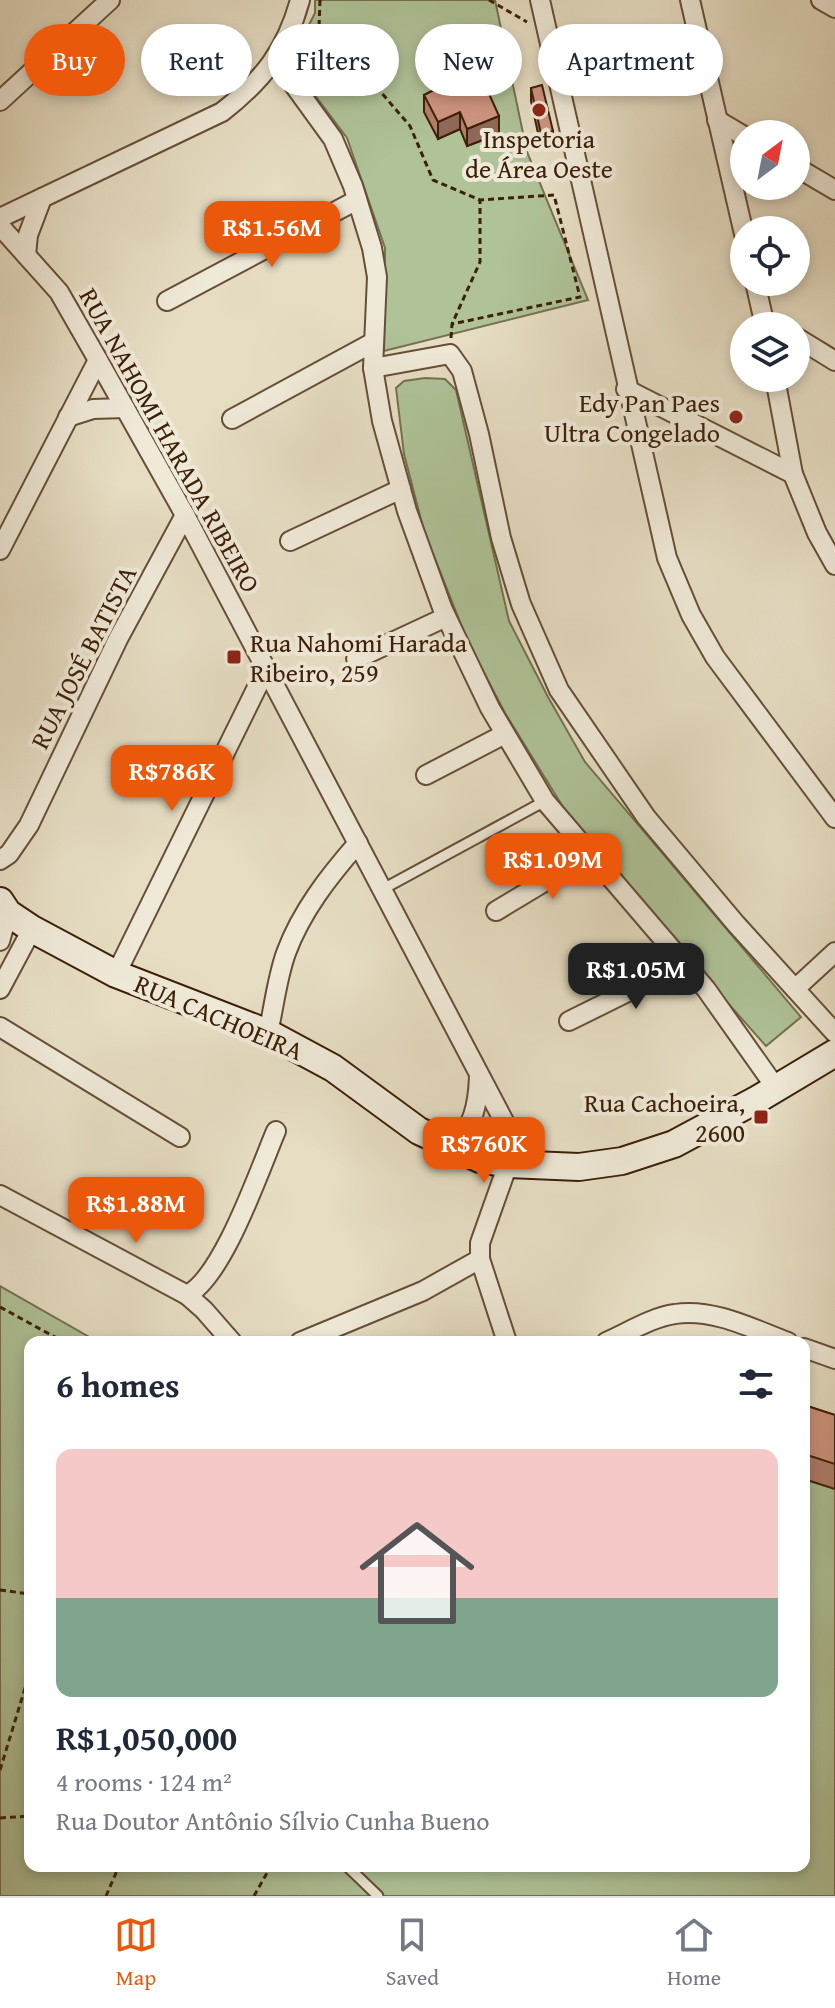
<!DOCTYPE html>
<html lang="en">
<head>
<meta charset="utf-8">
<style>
  body { margin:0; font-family:"Gentium Book Plus",serif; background:#f6f6f7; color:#1f2937; height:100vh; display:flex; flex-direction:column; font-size:30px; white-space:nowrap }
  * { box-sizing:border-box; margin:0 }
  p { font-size:26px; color:#747a83 }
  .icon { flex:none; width:44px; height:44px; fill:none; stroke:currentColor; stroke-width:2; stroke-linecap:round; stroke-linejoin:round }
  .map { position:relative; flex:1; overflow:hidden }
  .sheet { position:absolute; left:24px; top:1336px; width:786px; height:536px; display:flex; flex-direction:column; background:#fff; border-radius:16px; box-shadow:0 4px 12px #0003 }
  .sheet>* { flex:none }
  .top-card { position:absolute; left:24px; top:24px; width:788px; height:72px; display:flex; gap:16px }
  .needle { width:52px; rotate:32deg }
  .buttons { position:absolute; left:730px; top:120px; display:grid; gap:16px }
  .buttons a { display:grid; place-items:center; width:80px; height:80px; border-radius:50%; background:#fff; box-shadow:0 4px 12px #0003; font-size:40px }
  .price { position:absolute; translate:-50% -68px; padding:0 18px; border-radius:16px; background:#ea580c; color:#fff; font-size:26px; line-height:52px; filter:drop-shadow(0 2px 4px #0008) }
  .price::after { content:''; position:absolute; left:50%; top:48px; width:24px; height:18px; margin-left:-12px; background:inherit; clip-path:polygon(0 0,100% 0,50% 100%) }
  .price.active { background:#222; color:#fff }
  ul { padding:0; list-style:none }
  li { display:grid; align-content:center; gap:16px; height:424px; padding:0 32px }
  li+li { border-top:2px solid #e0e1e3 }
  li span { display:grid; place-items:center; height:248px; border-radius:16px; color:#555 }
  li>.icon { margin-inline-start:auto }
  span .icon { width:144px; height:144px; fill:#fffc; stroke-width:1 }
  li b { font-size:34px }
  h2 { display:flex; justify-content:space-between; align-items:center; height:96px; padding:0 32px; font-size:34px }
  .pill { padding:0 28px; border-radius:36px; background:#fff; box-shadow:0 4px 12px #0003; font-size:28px; line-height:72px }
  .pill.active { background:#ea580c; color:#fff }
  .dock { display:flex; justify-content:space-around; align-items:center; height:112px; border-top:2px solid #e0e1e3; background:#fff; font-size:22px; color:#747a83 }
  .dock a { display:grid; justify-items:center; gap:4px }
  .dock .active { color:#ea580c }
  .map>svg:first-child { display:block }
  .green { fill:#afc298; stroke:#767150; stroke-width:2 }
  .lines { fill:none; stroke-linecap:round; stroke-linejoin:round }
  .lane-casing { stroke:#664f36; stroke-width:13 }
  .street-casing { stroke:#664f36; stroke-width:22 }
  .secondary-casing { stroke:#3c2007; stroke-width:30 }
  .path { stroke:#3c2007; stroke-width:3; stroke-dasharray:6 4; stroke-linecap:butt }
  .lane { stroke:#efe9d8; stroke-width:9 }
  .street { stroke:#efe9d8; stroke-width:18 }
  .secondary { stroke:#efe9d8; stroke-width:26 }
  .wall { fill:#b17f6d; stroke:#3c2007; stroke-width:2 }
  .shaded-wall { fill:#906859; stroke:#3c2007; stroke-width:2 }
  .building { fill:#ce947f; stroke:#3c2007; stroke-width:2 }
  .poi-dot { fill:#8f2418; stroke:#efe9d8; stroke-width:3 }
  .labels { text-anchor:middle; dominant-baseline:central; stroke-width:8; stroke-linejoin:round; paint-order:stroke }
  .poi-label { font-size:26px; fill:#3c2007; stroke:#efe9d8; text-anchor:end }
  .street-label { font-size:26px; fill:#3c2007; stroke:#efe9d8 }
</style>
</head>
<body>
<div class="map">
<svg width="835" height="1896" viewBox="0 0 835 1896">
  <rect width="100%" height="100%" fill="#e6ddc3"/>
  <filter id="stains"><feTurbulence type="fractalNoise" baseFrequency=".0025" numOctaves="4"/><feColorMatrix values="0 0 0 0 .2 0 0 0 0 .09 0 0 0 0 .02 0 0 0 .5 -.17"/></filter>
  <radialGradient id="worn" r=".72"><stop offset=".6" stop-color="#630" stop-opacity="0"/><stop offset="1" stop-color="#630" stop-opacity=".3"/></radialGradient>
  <g class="green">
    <polygon points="315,0 495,0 527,152 588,300 384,351 385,248 347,138 290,62 315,13"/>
    <polygon points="425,378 445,379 456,390 509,621 548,697 585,762 801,1017 766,1046 584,841 505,713 468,642 424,531 404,454 396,388 404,381"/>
    <polygon points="0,1286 98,1342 30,1342 30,1866 804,1866 804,1479 835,1489 835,1896 0,1896"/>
  </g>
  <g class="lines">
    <g class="lane-casing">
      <g id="lane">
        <polyline points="383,889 545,801"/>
        <polyline points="347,1866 378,1896"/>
      </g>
    </g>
    <g class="street-casing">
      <g id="street">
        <polyline points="540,0 667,558 691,615 715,657 835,818"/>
        <polyline points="690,0 744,234"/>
        <polyline points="821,0 835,8"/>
        <polyline points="275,59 333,139 353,186 372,248 377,277 373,368 382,421 407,511 443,610 490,708 545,801 706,989 776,1088"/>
        <polyline points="0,101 110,0"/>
        <polyline points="717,120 744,136"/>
        <polyline points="796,167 835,190"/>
        <path d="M0,218L222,112C263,80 286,51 300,0"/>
        <polyline points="0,226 59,292 98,360 185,515 527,1165"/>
        <polyline points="26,255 28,235 42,198"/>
        <polyline points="755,282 765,326"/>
        <polyline points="167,301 357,200"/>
        <polyline points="796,337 835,361"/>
        <polyline points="373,368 450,354 462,371 479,434 501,538 521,604 559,690 646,817 736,924 835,1033"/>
        <polyline points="775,378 793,474 817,533 835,565"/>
        <polyline points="626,389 793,474"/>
        <polyline points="68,417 93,409 125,408"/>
        <polyline points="232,419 372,343"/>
        <polyline points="290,541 401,489"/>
        <polyline points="0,550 98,360"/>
        <polyline points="356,659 446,617"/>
        <polyline points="426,775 505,734"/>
        <polyline points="0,860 9,854 29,825 118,639 185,515"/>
        <polyline points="496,911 589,855"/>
        <polyline points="0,941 8,913"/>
        <polyline points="116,974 265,671"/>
        <polyline points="796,988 835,952"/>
        <polyline points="0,989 32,929"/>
        <polyline points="569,1021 684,964"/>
        <polyline points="0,1027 180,1137"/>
        <path d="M268,1033C274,1007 277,978 286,953C301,912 329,876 358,843"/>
        <path d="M453,1149C473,1126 478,1106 479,1076"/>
        <polyline points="0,1195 187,1295 204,1310 232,1342"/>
        <path d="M187,1295C223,1277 259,1171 276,1131"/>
        <polyline points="300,1342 423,1291 480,1259"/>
        <polyline points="507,1342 480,1259 480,1243 508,1164"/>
        <path d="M606,1342C627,1333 652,1317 675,1314C713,1308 753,1329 788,1342"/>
        <polyline points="804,1348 835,1359"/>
      </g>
    </g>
    <g class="secondary-casing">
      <polyline id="secondary" points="0,901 8,913 32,929 116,974 268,1033 333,1068 419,1131 480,1159 508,1164 579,1167 622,1161 674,1144 758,1099 835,1053"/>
    </g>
    <g class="path">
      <polyline points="320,0 319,29 367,76 410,126 433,180 480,200 554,195 580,297 452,324"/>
      <polyline points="489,0 527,22"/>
      <polyline points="451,338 452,324 480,262 480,200"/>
      <polyline points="0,1307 64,1342"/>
      <polyline points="0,1590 30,1594"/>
      <polyline points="0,1770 30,1672"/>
      <polyline points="0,1818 30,1816"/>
      <polyline points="106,1896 119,1866"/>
      <polyline points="254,1896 271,1866"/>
    </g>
    <use href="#lane" class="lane"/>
    <use href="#street" class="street"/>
    <use href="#secondary" class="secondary"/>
  </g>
  <g class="wall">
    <polygon points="444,66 499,134 467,146 460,129 438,139 424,112 424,95 444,85"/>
    <polygon points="531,88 553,144 541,147 531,101"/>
    <polygon points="804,1405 835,1415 835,1489 804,1479"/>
  </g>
  <g class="shaded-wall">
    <polygon points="460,112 460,129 438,139 438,122"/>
    <polygon points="499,116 499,134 467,146 467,129"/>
    <polygon points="553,131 553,144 541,147 541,134"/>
  </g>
  <g class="building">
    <polygon points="463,56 477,78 482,78 499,116 467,129 460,112 438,122 424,95 450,82 444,66"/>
    <polygon points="542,85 553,131 541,134 531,88"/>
    <polygon points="804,1405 835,1415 835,1464 804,1454"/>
  </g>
  <g class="poi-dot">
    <circle cx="539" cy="110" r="8"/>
    <circle cx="736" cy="417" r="8"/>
    <rect x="226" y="649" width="16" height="16" rx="4"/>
    <rect x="753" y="1109" width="16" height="16" rx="4"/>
  </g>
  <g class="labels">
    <g class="poi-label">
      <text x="539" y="138" text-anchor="middle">Inspetoria<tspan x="539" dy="30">de Área Oeste</tspan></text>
      <text x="720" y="402">Edy Pan Paes<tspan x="720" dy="30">Ultra Congelado</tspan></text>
      <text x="250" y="642" text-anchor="start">Rua Nahomi Harada<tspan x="250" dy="30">Ribeiro, 259</tspan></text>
      <text x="745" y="1102">Rua Cachoeira,<tspan x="745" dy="30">2600</tspan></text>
    </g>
    <g class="street-label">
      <text transform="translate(170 440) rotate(61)">RUA NAHOMI HARADA RIBEIRO</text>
      <text transform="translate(83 657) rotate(-63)">RUA JOSÉ BATISTA</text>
      <text transform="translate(219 1017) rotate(23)">RUA CACHOEIRA</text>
    </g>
  </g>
  <rect width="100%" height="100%" filter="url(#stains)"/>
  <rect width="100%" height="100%" fill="url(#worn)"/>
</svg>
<div class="buttons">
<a><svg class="needle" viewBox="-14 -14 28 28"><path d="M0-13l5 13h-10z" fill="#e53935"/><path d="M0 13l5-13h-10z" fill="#747a83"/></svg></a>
<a><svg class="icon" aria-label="locate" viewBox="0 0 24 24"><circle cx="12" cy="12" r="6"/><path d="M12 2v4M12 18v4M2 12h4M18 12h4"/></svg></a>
<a><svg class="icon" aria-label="layers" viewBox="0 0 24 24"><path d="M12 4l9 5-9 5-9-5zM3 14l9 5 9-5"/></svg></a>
</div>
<b class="price" style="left:272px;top:269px">R$1.56M</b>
<b class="price" style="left:172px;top:813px">R$786K</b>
<b class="price" style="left:553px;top:901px">R$1.09M</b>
<b class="price active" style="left:636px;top:1011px">R$1.05M</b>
<b class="price" style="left:484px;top:1185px">R$760K</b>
<b class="price" style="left:136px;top:1245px">R$1.88M</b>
<div class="top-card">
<a class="pill active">Buy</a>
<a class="pill">Rent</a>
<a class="pill">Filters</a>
<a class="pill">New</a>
<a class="pill">Apartment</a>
</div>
<section class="sheet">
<h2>6 homes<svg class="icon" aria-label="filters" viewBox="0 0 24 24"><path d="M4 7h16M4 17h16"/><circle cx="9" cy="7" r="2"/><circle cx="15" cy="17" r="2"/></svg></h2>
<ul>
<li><span style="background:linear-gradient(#f6c9c9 60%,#7fa58c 0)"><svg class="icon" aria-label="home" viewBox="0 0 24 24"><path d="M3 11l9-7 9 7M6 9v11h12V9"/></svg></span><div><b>R$1,050,000</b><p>4 rooms · 124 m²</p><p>Rua Doutor Antônio Sílvio Cunha Bueno</p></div></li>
</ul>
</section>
</div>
<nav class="dock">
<a class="active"><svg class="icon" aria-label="map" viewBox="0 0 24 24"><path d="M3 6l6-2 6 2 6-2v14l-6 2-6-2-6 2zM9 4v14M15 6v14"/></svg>Map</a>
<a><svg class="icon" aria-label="saved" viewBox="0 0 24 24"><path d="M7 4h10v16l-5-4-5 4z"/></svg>Saved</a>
<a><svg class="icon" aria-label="home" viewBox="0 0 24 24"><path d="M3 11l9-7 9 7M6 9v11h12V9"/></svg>Home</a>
</nav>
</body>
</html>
